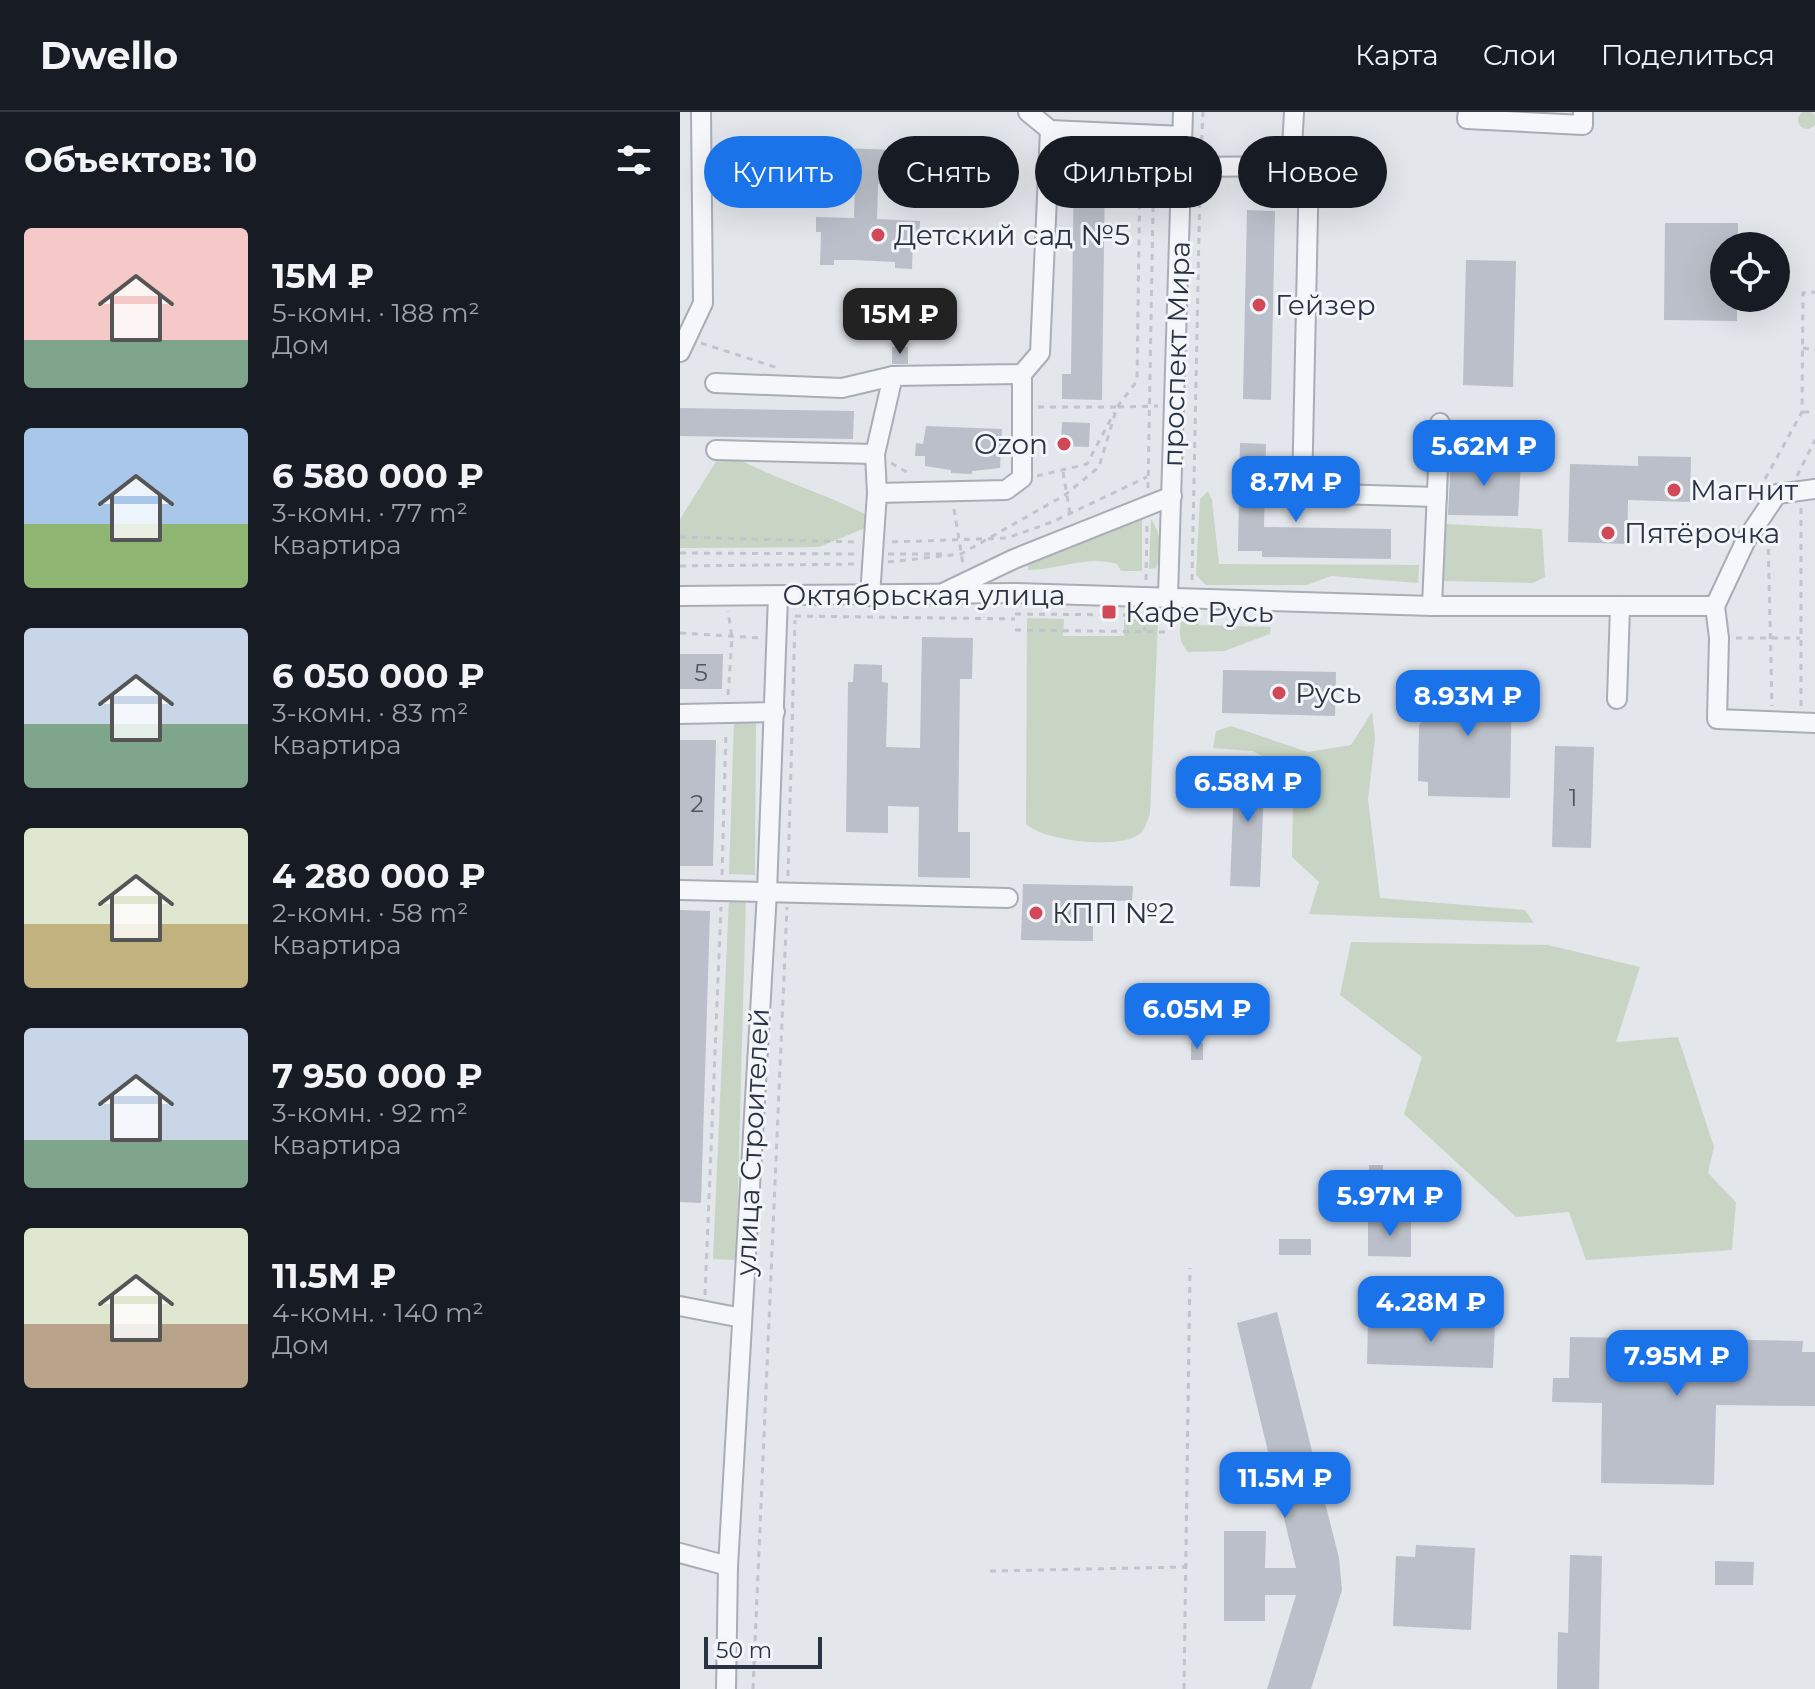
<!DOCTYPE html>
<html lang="ru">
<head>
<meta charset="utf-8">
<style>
  body { margin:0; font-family:Montserrat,sans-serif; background:#242831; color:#f1f3f6; height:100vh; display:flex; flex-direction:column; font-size:30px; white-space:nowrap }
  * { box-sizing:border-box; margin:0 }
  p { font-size:26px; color:#9ea1a6 }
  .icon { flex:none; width:44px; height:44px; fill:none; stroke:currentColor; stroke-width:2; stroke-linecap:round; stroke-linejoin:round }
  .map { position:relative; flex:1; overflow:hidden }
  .sheet { display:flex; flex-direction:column; background:#171b24; width:680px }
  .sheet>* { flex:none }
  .top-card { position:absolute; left:24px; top:24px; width:760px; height:72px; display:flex; gap:16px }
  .fabs { position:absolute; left:1030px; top:120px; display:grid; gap:16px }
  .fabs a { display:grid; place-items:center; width:80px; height:80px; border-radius:50%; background:#171b24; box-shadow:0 8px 32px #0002; font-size:40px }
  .scale { position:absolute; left:24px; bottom:20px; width:118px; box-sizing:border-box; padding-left:8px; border:4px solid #2a3344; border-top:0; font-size:22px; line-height:28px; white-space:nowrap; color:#2a3344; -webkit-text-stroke:6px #f3f5f9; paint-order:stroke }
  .price { position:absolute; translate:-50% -68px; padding:0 18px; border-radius:16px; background:#1a73e8; color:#fff; font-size:26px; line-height:52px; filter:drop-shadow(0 2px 4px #0008) }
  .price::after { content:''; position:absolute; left:50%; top:48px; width:24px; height:18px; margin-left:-12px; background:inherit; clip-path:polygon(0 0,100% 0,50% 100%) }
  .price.selected { background:#222; color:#fff }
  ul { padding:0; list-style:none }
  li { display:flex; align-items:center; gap:24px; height:200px; padding:0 24px }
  li span { display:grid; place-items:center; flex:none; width:224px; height:160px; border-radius:8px; color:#555 }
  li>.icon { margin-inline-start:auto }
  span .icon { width:96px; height:96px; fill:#fffc; stroke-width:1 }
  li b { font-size:34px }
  h2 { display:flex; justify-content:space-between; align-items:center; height:96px; padding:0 24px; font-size:34px }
  .pill { padding:0 28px; border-radius:36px; background:#171b24; box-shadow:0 8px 32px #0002; font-size:28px; line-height:72px }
  .pill.selected { background:#1a73e8; color:#fff }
  header { display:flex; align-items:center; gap:48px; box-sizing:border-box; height:112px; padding:0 40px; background:#171b24; border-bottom:2px solid #363941 }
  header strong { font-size:38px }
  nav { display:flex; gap:44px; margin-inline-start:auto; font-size:28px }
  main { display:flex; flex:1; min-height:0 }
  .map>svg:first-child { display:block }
  .green { fill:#c8d5c4 }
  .building { fill:#babfc9 }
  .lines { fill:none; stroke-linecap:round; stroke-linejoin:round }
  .minor-casing { stroke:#a8adb6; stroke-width:22 }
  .path { stroke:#c1c4cb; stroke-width:3; stroke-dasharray:6 6; stroke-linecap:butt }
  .minor { stroke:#f6f7fa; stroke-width:18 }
  .poi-dot { fill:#d14857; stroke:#f3f5f9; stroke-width:3 }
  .labels { text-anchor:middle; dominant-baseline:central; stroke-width:6; stroke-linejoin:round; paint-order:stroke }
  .number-label { font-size:24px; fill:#4e5665 }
  .poi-label { font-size:28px; fill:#2a3344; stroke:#f3f5f9; text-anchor:start }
  .street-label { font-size:28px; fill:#2a3344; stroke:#f3f5f9 }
</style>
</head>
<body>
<header>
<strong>Dwello</strong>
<nav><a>Карта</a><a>Слои</a><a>Поделиться</a></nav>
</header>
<main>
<section class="sheet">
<h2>Объектов: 10<svg class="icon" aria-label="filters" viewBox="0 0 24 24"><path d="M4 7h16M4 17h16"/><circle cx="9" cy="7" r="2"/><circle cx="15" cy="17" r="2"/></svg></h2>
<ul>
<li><span style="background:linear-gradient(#f6c9c9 70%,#7fa58c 0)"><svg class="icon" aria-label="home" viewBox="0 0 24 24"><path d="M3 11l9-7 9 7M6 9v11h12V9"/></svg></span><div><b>15M ₽</b><p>5-комн. · 188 m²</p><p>Дом</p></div></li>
<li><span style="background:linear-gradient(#a9c7e8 60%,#8fb573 0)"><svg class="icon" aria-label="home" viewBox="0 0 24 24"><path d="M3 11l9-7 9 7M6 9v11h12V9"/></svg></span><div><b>6 580 000 ₽</b><p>3-комн. · 77 m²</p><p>Квартира</p></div></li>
<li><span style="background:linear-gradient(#c9d6e8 60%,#7fa58c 0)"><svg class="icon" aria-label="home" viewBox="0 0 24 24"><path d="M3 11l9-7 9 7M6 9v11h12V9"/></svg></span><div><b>6 050 000 ₽</b><p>3-комн. · 83 m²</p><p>Квартира</p></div></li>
<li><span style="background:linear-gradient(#dfe7d0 60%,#c2b280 0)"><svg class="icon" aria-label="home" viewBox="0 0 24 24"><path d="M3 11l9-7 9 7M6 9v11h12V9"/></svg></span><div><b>4 280 000 ₽</b><p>2-комн. · 58 m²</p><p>Квартира</p></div></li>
<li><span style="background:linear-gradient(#c9d6e8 70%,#7fa58c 0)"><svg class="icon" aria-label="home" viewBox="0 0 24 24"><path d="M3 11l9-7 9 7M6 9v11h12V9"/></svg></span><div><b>7 950 000 ₽</b><p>3-комн. · 92 m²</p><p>Квартира</p></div></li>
<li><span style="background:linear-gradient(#dfe7d0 60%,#b9a48a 0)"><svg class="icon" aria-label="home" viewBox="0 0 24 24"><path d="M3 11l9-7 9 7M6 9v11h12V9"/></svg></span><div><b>11.5M ₽</b><p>4-комн. · 140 m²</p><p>Дом</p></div></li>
</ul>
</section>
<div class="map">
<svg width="1135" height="1577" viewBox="0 0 1135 1577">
  <rect width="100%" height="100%" fill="#e3e6eb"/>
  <g class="green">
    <circle cx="1127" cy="8" r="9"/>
    <path d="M52,344C97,368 144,381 189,404L183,417L139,435L0,436V407L37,348Z"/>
    <polygon points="528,379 532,388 539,452 739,453 738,471 651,464 627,473 526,473 516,463 520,387"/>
    <path d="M462,406V459H441L437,452C404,443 381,458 348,458V453L355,449Z"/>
    <path d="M471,407C481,421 483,440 476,456L469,457Z"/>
    <polygon points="766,412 862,417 865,465 853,471 764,469"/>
    <path d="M514,501L519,513L591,515L590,522L544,539L508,540C498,528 499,519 502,504Z"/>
    <path d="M347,506L384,507L383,524H444V507L478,508L470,702C468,707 465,716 462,720C444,739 363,729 346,712Z"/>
    <polygon points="692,600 695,627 688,687 700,786 845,798 854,811 629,802 639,770 612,745 613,692 604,657 573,639 533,636 536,619 551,614 628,640 671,633"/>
    <polygon points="76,608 75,763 49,762 54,609"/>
    <polygon points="49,786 66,786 56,1148 33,1147"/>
    <polygon points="671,830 868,833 960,855 936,930 998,925 1034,1035 1028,1061 1056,1090 1052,1138 906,1148 889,1100 836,1105 724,1002 742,945 660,883"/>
  </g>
  <g class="building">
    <polygon points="163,36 215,38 214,45 248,46 247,74 198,72 197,107 240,109 239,123 233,123 232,157 215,156 215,150 175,148 154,148 154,153 140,153 141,120 136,120 136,105 174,106 175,71 130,70 131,42 163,43"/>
    <polygon points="394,56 425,56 422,288 382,287 382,262 391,262"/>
    <polygon points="567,98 595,99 591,288 563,287"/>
    <polygon points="985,111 1058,111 1058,134 1044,134 1044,186 1057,186 1057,209 984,208"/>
    <polygon points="786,148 836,149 833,275 783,273"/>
    <rect x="212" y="235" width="16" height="17"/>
    <polygon points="0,296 174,299 173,327 0,324"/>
    <polygon points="382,310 410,311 409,335 381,334"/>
    <polygon points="246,314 322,317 320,356 292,359 292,362 271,361 271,358 245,354 245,344 235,344 236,331 243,332"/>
    <polygon points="560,331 586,332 584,415 711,417 711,447 582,445 582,439 558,439"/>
    <polygon points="958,344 1011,345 1010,390 948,388 947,432 888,430 890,352 958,354"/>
    <polygon points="771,346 841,350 838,404 768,403"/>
    <polygon points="242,525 293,526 292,567 280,567 278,720 290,720 290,766 238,765 239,695 208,694 208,721 166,720 168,570 173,570 174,552 202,553 202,570 208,571 206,635 240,636"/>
    <polygon points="0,542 43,542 42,577 0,577"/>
    <polygon points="543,558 656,560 655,604 542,601"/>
    <polygon points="759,562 832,564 830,686 748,684 748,670 738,669 739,613 759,591"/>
    <polygon points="0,628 36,628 33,754 0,754"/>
    <polygon points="875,634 914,635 911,736 872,735"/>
    <polygon points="555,649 585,650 580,775 550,774"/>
    <polygon points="343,772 453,774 452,789 413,788 413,829 341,828"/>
    <polygon points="0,798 30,799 21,1091 0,1090"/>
    <polygon points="511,930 523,931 523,948 511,948"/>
    <polygon points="689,1053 703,1053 703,1075 689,1074"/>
    <polygon points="688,1107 731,1108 731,1145 688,1144"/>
    <rect x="599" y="1127" width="32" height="16"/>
    <polygon points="597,1200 659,1446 662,1478 631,1577 587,1577 616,1483 585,1483 585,1509 544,1509 544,1419 586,1419 585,1456 616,1456 557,1211"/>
    <polygon points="688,1209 815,1213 813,1256 687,1252"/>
    <polygon points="890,1225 1123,1229 1122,1240 1135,1240 1135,1294 1036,1293 1034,1373 921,1371 922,1291 872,1290 873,1266 889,1266"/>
    <polygon points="736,1433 795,1436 791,1518 713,1514 716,1444 735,1445"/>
    <polygon points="890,1443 922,1444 919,1577 877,1577 878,1520 888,1521"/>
    <polygon points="1035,1449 1074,1450 1073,1473 1035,1473"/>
  </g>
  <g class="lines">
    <g class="minor-casing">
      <g id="minor">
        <polyline points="348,0 370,18 502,24"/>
        <polyline points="788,0 787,7 903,13 903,0"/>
        <polyline points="502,55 629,54 622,381 757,385"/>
        <polyline points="611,55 614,0"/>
        <polyline points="0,240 23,191 21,0"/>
        <polyline points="35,271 162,276 213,264"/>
        <polyline points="36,338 195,342"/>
        <polyline points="1135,377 1097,382 1066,428 1035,494 1039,526 1037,607 1135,611"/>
        <polyline points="197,381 326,378 342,366 342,262"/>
        <polyline points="265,480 334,447 492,384"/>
        <polyline points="0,484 336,481 752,494 1035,494"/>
        <polyline points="190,484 197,381 195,342 213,264 342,262 360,241 370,18"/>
        <polyline points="488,484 503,0"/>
        <polyline points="752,494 760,311"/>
        <polyline points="937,587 940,495"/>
        <polyline points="0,602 95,600"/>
        <polyline points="0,778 328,786"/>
        <polyline points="0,1194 62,1206"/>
        <polyline points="0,1441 48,1454"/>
        <polyline points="46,1577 48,1454 87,780 98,484"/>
      </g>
    </g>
    <g class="path">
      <polyline points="521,41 523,0"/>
      <polyline points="21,231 98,256"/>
      <polyline points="1123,236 1135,238"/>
      <polyline points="358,295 437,295"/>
      <polyline points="438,295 478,294"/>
      <polyline points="1123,300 1135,300"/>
      <polyline points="211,351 232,363"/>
      <polyline points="383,360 390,402"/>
      <polyline points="357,364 407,352 434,301"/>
      <polyline points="1117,364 1135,328"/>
      <polyline points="1085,367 1122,300 1123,181 1135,180"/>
      <polyline points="468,376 474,39"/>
      <polyline points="274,397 283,452"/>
      <polyline points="0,425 176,430"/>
      <polyline points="1088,425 1092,594"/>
      <polyline points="212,430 327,426 372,410 467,365"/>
      <polyline points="0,441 176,442"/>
      <polyline points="208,442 264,442"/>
      <polyline points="208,450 281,442 385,383 419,355 437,295 457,269 460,58 467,39"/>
      <polyline points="0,454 176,452"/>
      <polyline points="466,468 467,411"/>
      <polyline points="512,468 520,72"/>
      <polyline points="335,502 452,503"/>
      <polyline points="464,503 465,519"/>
      <polyline points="115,504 335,507"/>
      <polyline points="335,518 487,520"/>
      <polyline points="0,521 80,526"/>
      <polyline points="1056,526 1120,526"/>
      <polyline points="48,583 52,526 48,499"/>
      <polyline points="1121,594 1121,393"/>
      <polyline points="42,763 46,619"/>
      <polyline points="108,764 115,508"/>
      <polyline points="25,1183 41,795"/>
      <polyline points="310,1459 506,1455"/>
      <polyline points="73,1577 107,795"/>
      <polyline points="504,1577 510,1156"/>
    </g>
    <use href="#minor" class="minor"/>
  </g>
  <g class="poi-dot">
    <circle cx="198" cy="123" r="8"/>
    <circle cx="579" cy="193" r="8"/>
    <circle cx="384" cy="332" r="8"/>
    <circle cx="994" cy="378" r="8"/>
    <circle cx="928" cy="421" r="8"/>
    <rect x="421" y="492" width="16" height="16" rx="4"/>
    <circle cx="599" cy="581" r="8"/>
    <circle cx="356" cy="801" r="8"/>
  </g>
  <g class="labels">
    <g class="number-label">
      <text x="21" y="560">5</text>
      <text x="893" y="685">1</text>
      <text x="17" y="691">2</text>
    </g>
    <g class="poi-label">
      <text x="214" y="123">Детский сад №5</text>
      <text x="595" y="193">Гейзер</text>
      <text x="368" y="332" text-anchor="end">Ozon</text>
      <text x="1010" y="378">Магнит</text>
      <text x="944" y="421">Пятёрочка</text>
      <text x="445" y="500">Кафе Русь</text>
      <text x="615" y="581">Русь</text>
      <text x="372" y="801">КПП №2</text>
    </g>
    <g class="street-label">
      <text transform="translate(496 242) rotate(-88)">проспект Мира</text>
      <text x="244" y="483">Октябрьская улица</text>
      <text transform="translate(72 1030) rotate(-87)">улица Строителей</text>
    </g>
  </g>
</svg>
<div class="fabs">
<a><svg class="icon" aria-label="locate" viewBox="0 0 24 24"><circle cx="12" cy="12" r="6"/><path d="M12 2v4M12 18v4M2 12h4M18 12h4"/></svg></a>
</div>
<div class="scale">50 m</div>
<b class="price selected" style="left:220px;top:244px">15M ₽</b>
<b class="price" style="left:804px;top:376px">5.62M ₽</b>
<b class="price" style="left:616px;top:412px">8.7M ₽</b>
<b class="price" style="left:788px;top:626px">8.93M ₽</b>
<b class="price" style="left:568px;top:712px">6.58M ₽</b>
<b class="price" style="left:517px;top:939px">6.05M ₽</b>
<b class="price" style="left:710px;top:1126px">5.97M ₽</b>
<b class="price" style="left:751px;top:1232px">4.28M ₽</b>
<b class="price" style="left:997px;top:1286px">7.95M ₽</b>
<b class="price" style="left:605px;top:1408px">11.5M ₽</b>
<div class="top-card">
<a class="pill selected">Купить</a>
<a class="pill">Снять</a>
<a class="pill">Фильтры</a>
<a class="pill">Новое</a>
</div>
</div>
</main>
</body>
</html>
